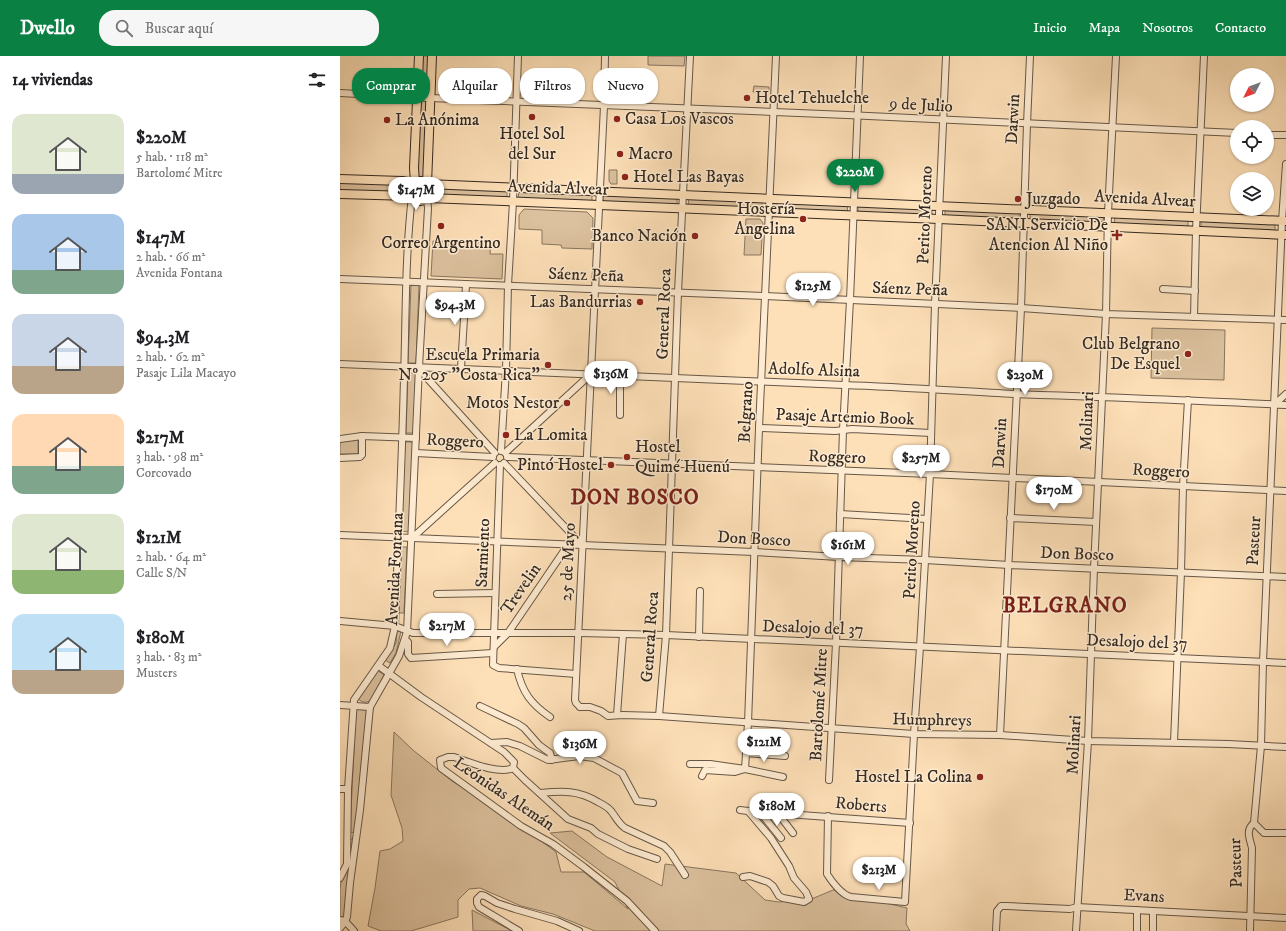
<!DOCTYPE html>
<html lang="es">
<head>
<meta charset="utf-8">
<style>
  body { margin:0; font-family:"IM FELL DW Pica",serif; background:#f6f6f6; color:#202124; height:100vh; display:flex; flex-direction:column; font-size:15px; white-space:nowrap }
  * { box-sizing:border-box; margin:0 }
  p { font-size:13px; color:#757577 }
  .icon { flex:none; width:22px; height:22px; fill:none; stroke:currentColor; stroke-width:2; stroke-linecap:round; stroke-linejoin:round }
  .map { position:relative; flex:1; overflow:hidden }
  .side { display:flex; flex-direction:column; background:#fff; width:340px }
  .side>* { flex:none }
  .banner { position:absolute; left:12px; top:12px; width:380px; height:36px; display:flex; gap:8px }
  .needle { width:26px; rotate:228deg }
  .controls { position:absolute; left:890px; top:12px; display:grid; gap:8px }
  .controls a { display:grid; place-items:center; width:44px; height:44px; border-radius:50%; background:#fff; box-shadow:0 1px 3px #0004; font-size:20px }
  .price { position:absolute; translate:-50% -34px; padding:0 9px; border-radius:14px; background:#fff; color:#222; font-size:13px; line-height:26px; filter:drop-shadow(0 1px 2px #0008) }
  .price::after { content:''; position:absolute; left:50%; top:24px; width:12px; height:9px; margin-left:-6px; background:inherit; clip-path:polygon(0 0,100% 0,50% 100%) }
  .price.on { background:#0b8043; color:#fff }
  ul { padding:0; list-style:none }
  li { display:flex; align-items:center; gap:12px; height:100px; padding:0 12px }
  li span { display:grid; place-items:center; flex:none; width:112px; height:80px; border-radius:12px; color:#555 }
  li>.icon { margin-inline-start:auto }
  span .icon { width:48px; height:48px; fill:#fffc; stroke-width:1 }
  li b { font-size:17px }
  h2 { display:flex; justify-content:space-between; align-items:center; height:48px; padding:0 12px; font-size:17px }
  .pill { padding:0 14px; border-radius:16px; background:#fff; box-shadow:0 1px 3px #0004; font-size:14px; line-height:36px }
  .pill.on { background:#0b8043; color:#fff }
  header { display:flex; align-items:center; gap:24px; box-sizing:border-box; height:56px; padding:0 20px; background:#0b8043; color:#fff }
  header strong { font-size:19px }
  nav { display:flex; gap:22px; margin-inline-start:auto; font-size:14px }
  .search { width:280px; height:36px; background:#f6f6f6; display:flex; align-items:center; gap:10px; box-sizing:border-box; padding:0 14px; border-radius:16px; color:#757577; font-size:15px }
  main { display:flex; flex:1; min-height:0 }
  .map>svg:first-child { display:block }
  .green { fill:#dcc19e; stroke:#887660 }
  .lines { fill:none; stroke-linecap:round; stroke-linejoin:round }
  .minor-casing { stroke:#675847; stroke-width:8 }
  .major-casing { stroke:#352a21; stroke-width:10 }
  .minor { stroke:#feebd1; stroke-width:6 }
  .major { stroke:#fee0b8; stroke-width:8 }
  .poi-dot { fill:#8f2418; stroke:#feebd1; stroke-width:1.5 }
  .labels { text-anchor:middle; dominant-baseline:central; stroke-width:3; stroke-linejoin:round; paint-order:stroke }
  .poi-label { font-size:17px; fill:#352a21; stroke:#feebd1; text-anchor:end }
  .street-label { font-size:17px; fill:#352a21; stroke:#feebd1 }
  .district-label { font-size:21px; font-weight:bold; letter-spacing:1px; fill:#7a1f14; stroke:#feebd1 }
</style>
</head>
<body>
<header>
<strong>Dwello</strong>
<div class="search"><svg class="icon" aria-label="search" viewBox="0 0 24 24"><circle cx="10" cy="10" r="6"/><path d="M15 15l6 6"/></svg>Buscar aquí</div>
<nav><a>Inicio</a><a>Mapa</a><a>Nosotros</a><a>Contacto</a></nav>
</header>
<main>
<section class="side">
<h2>14 viviendas<svg class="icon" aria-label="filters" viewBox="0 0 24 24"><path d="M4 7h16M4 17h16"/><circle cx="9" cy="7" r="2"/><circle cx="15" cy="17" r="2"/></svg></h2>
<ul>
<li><span style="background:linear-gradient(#dfe7d0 75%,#9aa5b1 0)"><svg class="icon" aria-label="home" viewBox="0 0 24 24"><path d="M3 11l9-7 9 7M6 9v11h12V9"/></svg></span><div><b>$220M</b><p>5 hab. · 118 m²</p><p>Bartolomé Mitre</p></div></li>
<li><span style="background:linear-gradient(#a9c7e8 70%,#7fa58c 0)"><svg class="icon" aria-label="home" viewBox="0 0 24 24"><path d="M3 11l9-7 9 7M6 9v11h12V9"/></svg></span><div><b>$147M</b><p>2 hab. · 66 m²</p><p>Avenida Fontana</p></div></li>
<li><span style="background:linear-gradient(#c9d6e8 65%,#b9a48a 0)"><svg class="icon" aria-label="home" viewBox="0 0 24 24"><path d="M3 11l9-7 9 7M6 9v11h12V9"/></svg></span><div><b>$94.3M</b><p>2 hab. · 62 m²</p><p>Pasaje Lila Macayo</p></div></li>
<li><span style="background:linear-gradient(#ffd9b3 65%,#7fa58c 0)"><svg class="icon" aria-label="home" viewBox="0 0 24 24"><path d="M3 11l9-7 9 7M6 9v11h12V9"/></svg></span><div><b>$217M</b><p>3 hab. · 98 m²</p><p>Corcovado</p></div></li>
<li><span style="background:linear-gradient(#dfe7d0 70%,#8fb573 0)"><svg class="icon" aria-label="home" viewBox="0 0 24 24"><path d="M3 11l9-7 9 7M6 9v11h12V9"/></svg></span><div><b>$121M</b><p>2 hab. · 64 m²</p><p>Calle S/N</p></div></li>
<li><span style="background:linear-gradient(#bfe0f5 70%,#b9a48a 0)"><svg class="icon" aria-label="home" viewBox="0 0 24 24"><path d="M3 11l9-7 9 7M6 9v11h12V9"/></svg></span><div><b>$180M</b><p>3 hab. · 83 m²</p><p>Musters</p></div></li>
</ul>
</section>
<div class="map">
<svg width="946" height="875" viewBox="0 0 946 875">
  <rect width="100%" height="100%" fill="#fee0b8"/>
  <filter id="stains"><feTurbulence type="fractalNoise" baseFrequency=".005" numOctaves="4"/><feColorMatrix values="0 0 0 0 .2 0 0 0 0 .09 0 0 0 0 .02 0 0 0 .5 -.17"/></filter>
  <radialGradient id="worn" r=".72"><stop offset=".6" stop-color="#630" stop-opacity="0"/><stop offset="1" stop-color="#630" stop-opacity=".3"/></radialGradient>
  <g class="green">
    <polygon points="81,0 89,0 88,39 79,38"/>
    <polygon points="308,0 345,0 344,10 308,9"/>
    <polygon points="282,28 294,29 293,44 286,43 286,32 282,32"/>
    <polygon points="414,30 429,31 429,36 413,36"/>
    <polygon points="79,45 88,45 85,123 77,123"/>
    <polygon points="269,114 277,114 277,128 271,128 269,125"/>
    <polygon points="0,126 65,129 65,137 0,134"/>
    <circle cx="80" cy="135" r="4.5"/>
    <polygon points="94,131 167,134 167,142 93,139"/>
    <polygon points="179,135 252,138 252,146 178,143"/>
    <polygon points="263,138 337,141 337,149 263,146"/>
    <polygon points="349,142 422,145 422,153 348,150"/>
    <polygon points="434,145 508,148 507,157 434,153"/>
    <polygon points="518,149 592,152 592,160 518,157"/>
    <polygon points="184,153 247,156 253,162 252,193 222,192 221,189 202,188 202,174 179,173 179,159"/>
    <polygon points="605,153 679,156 679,164 605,161"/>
    <polygon points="690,156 764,159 763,167 690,164"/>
    <polygon points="775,160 848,163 848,171 774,168"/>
    <polygon points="406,163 420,163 423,167 421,199 404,199"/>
    <polygon points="861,165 935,168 935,176 861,173"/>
    <polygon points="93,185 151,187 150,198 163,198 162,223 91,220"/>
    <polygon points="71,229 79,229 76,307 68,307"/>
    <polygon points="812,272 885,274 884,324 811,322"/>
    <polygon points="68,317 76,317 74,377 66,377"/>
    <polygon points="18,382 18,398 0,398 0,386"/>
    <polygon points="65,386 73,386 69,476 61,475"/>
    <polygon points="61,491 67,491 64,557 59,557"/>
    <polygon points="57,574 61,575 56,597 50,607 45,604 56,587"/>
    <path d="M37,614L44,619L31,644C27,647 23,647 18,643V639Z"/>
    <polygon points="16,652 27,653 15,777 10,776"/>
    <polygon points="54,676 74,695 112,725 170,762 216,796 221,816 244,816 288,853 275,826 210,777 232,775 267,801 322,830 325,808 396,817 425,844 439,846 474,842 493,834 567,852 566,868 570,875 255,875 213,858 181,850 140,832 129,833 118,844 118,861 71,875 41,875 28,870 35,832 40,795 50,793 63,785 62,772 51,739"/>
    <polygon points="9,783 15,783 4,863 0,863 0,832"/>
    <polygon points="132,854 172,875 133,875"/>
  </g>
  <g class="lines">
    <g class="minor-casing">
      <g id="minor">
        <polyline points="0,37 90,42 507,59 897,77"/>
        <polyline points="927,79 946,79"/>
        <polyline points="0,223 425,240 681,252 766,258 946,264"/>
        <polyline points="823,233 855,235"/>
        <polyline points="854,261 856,174 864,0"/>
        <path d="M0,308C168,314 336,321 504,329C561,331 618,335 675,338C765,341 856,344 946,349"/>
        <polyline points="79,311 87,322 155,397"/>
        <polyline points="121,312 126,229"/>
        <polyline points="934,349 946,338"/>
        <polyline points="280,359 280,319"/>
        <polyline points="419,372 495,375 512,373 591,377"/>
        <polyline points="0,383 22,380 76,382"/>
        <polyline points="161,395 166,314 168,229 173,146 178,0"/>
        <polyline points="76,397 153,401"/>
        <polyline points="165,397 251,318"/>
        <polyline points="167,401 590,418 946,435"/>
        <polyline points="0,402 20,401 22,399 22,380"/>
        <polyline points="164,407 242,489"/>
        <polyline points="160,409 153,609 159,612 236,618"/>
        <polyline points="500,458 587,463"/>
        <polyline points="670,462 756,466"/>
        <polyline points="0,479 414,496 499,501 585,504 669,509 946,521"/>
        <polyline points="71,483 155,407"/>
        <polyline points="97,538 155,537"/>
        <polyline points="0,565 55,570 73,577 239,577 326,579 946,607"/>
        <polyline points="359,581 360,535"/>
        <polyline points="65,583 68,586 68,598 71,602 153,597"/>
        <polyline points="154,591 168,577 228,489"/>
        <path d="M39,610L81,641L164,696L174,706L173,712C159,719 129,706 114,701H108L100,704L101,712L181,770L213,788L244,811L287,845L315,875"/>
        <path d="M177,613C182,636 191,648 210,661"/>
        <polyline points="0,649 30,651"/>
        <polyline points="140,650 178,668 184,672 199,689 210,697 212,704"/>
        <polyline points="240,651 250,651 261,655 268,660 283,659 319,660 574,678 660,679 748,685 888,688 946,691"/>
        <polyline points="240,651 236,647 235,644 264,50 265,0"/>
        <polyline points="277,659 283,578"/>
        <polyline points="319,660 326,579 338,236 350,0"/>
        <polyline points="660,679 681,252 687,68 690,0"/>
        <polyline points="834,686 841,516 843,430 848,344"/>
        <polyline points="151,687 167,686 180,690 208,704 239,700 254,702 282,717 297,745 313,747"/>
        <polyline points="406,697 445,700"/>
        <polyline points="350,708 370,708 405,713 408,667 419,372 436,0"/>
        <polyline points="173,712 185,724 228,763 251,772 258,778 288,793 317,803"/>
        <polyline points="362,720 365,714 395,716 405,713 443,721"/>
        <polyline points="489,724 496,587 503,374 510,244 520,0"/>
        <polyline points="0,733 8,733"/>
        <path d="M200,737C223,735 238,734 258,746C262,748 268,751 271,755C276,761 278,767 285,772L324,790L330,796L345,819"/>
        <polyline points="400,754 416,756 428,753 447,758 570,767"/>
        <polyline points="420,756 441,782"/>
        <polyline points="440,756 443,764 453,777"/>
        <path d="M488,760L487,818C492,826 502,839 511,841L565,846L574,678L580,591L590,418L595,248L606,0"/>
        <polyline points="914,767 924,777 946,777"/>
        <polyline points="403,821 410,820 428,826 433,830 439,840 443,842 464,846 469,843 466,836 454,822 449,810 431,782 408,755"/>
        <path d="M0,822L7,808L8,733L14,644L50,592L55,570C58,487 62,404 64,322C66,262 65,200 72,140"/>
        <polyline points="813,855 813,875"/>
        <polyline points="0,864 5,865 14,875"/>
        <polyline points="0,872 5,866 7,861 10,827 20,754 30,651 59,600 67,576 79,311 88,152 87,143"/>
        <polyline points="179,875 139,851 137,847 137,843 141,839 145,840 157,847 175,853 217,865 239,875"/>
        <polyline points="656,875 657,855 661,850 667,850 730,853 737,851 946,862"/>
        <polyline points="736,875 748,685 754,512 766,258 768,157 776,0"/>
        <polyline points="797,875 797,854"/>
        <path d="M910,875L912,792C910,783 905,774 914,767L921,690L923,606L942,165L946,108"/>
      </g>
    </g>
    <g class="major-casing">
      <g id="major">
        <polyline points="0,123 62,125 74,127"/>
        <circle cx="80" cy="135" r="10"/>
        <polyline points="75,127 74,112 79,0"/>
        <polyline points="87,128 946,165"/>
        <polyline points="87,128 92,0"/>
        <polyline points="0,138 71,140"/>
        <polyline points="88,142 599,163 946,179"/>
      </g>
    </g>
    <use href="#minor" class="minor"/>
    <use href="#major" class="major"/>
  </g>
  <g class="poi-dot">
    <circle cx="407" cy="42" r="4"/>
    <circle cx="192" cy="61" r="4"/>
    <circle cx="277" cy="63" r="4"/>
    <circle cx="47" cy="64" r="4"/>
    <circle cx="280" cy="98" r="4"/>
    <circle cx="285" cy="121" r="4"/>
    <circle cx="678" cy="143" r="4"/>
    <circle cx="463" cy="163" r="4"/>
    <circle cx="101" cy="170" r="4"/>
    <path d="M775 173h4v4h4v4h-4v4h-4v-4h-4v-4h4z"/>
    <circle cx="355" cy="180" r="4"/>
    <circle cx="300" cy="246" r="4"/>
    <circle cx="848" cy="298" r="4"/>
    <circle cx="208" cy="309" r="4"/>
    <circle cx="227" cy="347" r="4"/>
    <circle cx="166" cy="379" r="4"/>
    <circle cx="287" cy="401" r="4"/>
    <circle cx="271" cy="409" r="4"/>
    <circle cx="640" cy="721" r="4"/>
  </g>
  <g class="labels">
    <g class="poi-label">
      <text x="415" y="42" text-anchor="start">Hotel Tehuelche</text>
      <text x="285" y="63" text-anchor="start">Casa Los Vascos</text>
      <text x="55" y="64" text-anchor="start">La Anónima</text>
      <text x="192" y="78" text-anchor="middle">Hotel Sol<tspan x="192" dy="20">del Sur</tspan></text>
      <text x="288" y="98" text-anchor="start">Macro</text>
      <text x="293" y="121" text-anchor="start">Hotel Las Bayas</text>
      <text x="686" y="143" text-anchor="start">Juzgado</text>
      <text x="455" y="153">Hostería<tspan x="455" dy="20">Angelina</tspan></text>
      <text x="768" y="169">SANI Servicio De<tspan x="768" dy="20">Atencion Al Niño</tspan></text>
      <text x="347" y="180">Banco Nación</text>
      <text x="101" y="187" text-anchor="middle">Correo Argentino</text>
      <text x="292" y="246">Las Bandurrias</text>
      <text x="840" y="288">Club Belgrano<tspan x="840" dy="20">De Esquel</tspan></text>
      <text x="200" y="299">Escuela Primaria<tspan x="200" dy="20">Nº 205 "Costa Rica"</tspan></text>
      <text x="219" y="347">Motos Nestor</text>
      <text x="174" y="379" text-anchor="start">La Lomita</text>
      <text x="295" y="391" text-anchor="start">Hostel<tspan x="295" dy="20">Quimé Huenú</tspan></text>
      <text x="263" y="409">Pintó Hostel</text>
      <text x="632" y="721">Hostel La Colina</text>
    </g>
    <g class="street-label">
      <text transform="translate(581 49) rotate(3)">9 de Julio</text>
      <text transform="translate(673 63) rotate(-87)">Darwin</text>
      <text transform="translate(218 132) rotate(2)">Avenida Alvear</text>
      <text transform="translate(805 143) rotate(3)">Avenida Alvear</text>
      <text transform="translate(585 159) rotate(-88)">Perito Moreno</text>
      <text transform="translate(246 219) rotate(2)">Sáenz Peña</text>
      <text transform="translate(570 233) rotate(2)">Sáenz Peña</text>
      <text transform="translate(324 258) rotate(-88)">General Roca</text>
      <text transform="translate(474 314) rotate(2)">Adolfo Alsina</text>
      <text transform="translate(406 356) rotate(-87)">Belgrano</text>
      <text transform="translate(505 361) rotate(2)">Pasaje Artemio Book</text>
      <text transform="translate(747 365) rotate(-88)">Molinari</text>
      <text transform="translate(115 385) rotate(3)">Roggero</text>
      <text transform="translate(660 387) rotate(-87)">Darwin</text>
      <text transform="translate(497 401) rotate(2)">Roggero</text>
      <text transform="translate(821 415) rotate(3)">Roggero</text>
      <text transform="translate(414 483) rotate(3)">Don Bosco</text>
      <text transform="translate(914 485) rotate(-87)">Pasteur</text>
      <text transform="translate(572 494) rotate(-87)">Perito Moreno</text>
      <text transform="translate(143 497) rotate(-88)">Sarmiento</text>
      <text transform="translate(737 498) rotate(2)">Don Bosco</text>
      <text transform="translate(228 506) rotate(-87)">25 de Mayo</text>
      <text transform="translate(55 513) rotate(-87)">Avenida Fontana</text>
      <text transform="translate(181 533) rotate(-56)">Trevelin</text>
      <text transform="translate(473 572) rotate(2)">Desalojo del 37</text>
      <text transform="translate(310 581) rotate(-86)">General Roca</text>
      <text transform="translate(797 586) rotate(2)">Desalojo del 37</text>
      <text transform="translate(479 649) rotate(-87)">Bartolomé Mitre</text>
      <text transform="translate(592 664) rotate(1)">Humphreys</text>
      <text transform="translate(734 689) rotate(-87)">Molinari</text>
      <text transform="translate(164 738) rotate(34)">Leónidas Alemán</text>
      <text transform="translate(521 749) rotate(5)">Roberts</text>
      <text transform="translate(896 807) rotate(-92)">Pasteur</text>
      <text transform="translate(804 840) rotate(3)">Evans</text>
    </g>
    <g class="district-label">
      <text x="295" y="442">DON BOSCO</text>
      <text x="725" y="550">BELGRANO</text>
    </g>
  </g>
  <rect width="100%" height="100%" filter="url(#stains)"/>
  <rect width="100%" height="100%" fill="url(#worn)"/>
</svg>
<div class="controls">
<a><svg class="needle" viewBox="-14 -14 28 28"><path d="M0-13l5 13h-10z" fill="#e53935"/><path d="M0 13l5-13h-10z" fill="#757577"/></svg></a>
<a><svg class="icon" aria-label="locate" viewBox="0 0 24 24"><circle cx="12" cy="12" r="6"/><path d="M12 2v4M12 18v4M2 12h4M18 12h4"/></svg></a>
<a><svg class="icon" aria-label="layers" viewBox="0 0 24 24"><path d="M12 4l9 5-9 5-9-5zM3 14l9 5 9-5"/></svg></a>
</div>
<b class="price on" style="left:515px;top:137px">$220M</b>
<b class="price" style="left:76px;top:155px">$147M</b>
<b class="price" style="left:473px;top:251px">$125M</b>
<b class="price" style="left:115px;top:270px">$94.3M</b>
<b class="price" style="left:271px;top:339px">$136M</b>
<b class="price" style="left:685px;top:340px">$230M</b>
<b class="price" style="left:581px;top:423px">$257M</b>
<b class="price" style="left:714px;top:455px">$170M</b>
<b class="price" style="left:508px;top:510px">$161M</b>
<b class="price" style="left:107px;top:591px">$217M</b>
<b class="price" style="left:424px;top:707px">$121M</b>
<b class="price" style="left:240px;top:709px">$136M</b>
<b class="price" style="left:437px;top:771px">$180M</b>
<b class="price" style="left:539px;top:835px">$213M</b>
<div class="banner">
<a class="pill on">Comprar</a>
<a class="pill">Alquilar</a>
<a class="pill">Filtros</a>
<a class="pill">Nuevo</a>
</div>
</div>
</main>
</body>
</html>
